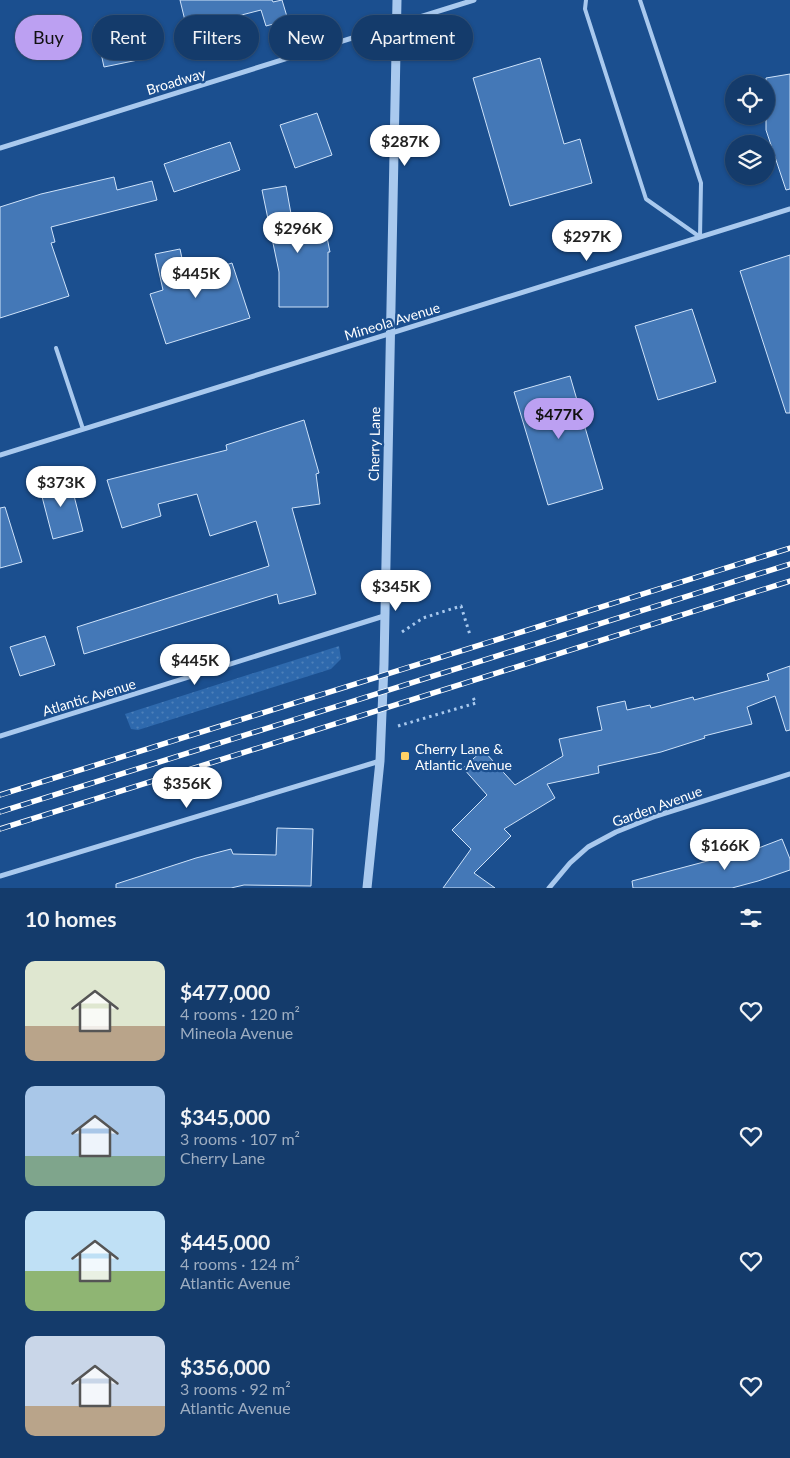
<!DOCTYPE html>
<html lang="en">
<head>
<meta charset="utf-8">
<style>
  body { margin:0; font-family:Lato,sans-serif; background:#1d4271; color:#f1f3f6; height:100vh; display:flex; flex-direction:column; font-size:19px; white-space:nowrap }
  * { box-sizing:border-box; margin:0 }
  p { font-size:16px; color:#9dadc1 }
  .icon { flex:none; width:28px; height:28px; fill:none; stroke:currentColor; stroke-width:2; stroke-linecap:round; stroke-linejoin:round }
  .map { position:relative; height:888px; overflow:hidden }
  .panel { display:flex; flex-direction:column; background:#143b6b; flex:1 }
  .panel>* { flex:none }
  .banner { position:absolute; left:15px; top:15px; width:500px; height:45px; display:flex; gap:10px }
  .buttons { position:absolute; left:725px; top:75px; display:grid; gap:10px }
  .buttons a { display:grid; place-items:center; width:50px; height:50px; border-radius:50%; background:#143b6b; box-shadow:0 1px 4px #0004,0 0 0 1px #33557e; font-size:25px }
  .price { position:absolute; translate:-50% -42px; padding:0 11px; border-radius:18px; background:#fff; color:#222; font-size:16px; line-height:32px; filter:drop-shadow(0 1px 2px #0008) }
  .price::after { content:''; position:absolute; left:50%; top:30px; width:15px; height:11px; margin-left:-8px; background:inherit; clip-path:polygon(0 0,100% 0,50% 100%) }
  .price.active { background:#bca0f2; color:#111 }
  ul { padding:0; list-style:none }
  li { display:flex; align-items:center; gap:15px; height:125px; padding:0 25px }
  li span { display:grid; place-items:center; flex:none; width:140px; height:100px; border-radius:10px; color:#555 }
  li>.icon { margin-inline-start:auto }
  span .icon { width:60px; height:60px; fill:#fffc; stroke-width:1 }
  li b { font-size:21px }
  h2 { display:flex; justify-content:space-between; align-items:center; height:60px; padding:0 25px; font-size:21px }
  .tag { padding:0 18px; border-radius:22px; background:#143b6b; box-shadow:0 1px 4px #0004,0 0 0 1px #33557e; font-size:18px; line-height:45px }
  .tag.active { background:#bca0f2; color:#111 }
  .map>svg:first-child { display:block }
  .grass { fill:url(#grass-dots) }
  .building { fill:#4478b7; stroke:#cfe3fa }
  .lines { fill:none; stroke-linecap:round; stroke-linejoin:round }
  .path { stroke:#a9c9ee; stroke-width:3; stroke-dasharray:2.5 4; stroke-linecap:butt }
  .service { stroke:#a9c9ee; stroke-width:4 }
  .minor { stroke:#a9c9ee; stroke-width:5 }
  .tertiary { stroke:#a9c9ee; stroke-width:9 }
  .rail-casing { stroke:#fff; stroke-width:5.5 }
  .rail { stroke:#1b4f8f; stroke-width:4; stroke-dasharray:11; stroke-linecap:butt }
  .poi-dot { fill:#ffd166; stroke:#1b4f8f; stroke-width:2 }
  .labels { text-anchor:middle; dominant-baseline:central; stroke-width:4.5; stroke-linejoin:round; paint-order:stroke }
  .street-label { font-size:14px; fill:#fff; stroke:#1b4f8f }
  .poi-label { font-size:14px; fill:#fff; stroke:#1b4f8f; text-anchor:start }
</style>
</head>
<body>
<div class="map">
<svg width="790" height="888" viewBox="0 0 790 888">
  <defs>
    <pattern id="grass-dots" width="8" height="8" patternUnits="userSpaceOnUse" patternTransform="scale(1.25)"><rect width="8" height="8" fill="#2e69ad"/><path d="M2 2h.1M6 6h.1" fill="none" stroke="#4d80b9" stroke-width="1.8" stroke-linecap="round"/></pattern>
  </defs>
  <rect width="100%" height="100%" fill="#1b4f8f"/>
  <polygon class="grass" points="339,646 341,659 331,669 138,730 131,729 125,714"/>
  <g class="building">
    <polygon points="180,0 272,0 273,2 282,0 288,20 266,26 261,10 187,29"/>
    <polygon points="129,18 138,60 104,67 95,25"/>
    <polygon points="540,58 564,144 580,139 592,183 510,206 473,78"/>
    <polygon points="790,74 790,189 786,190 766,130 766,78"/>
    <polygon points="317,113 332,155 295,168 280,125"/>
    <polygon points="230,142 240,170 174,192 164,164"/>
    <polygon points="114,177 117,190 152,181 157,200 51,227 55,242 51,243 69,296 0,318 0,207 41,194"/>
    <polygon points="286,186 293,225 323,218 330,252 328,252 328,307 279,307 279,272 262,190"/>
    <polygon points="180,249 186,277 232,263 250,318 166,344 150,294 163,290 155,254"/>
    <polygon points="790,255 790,413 786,413 740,271"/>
    <polygon points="692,309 716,382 658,400 635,326"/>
    <polygon points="570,376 603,489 548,505 514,392"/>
    <polygon points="304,420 319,473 316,474 320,504 292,508 316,594 279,604 277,594 84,654 77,627 269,566 256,521 210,536 197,494 158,504 161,516 122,528 107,480 227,450 226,445"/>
    <polygon points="65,478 67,485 71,484 83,531 53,539 39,485"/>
    <polygon points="5,507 22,562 0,568 0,508"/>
    <polygon points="45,636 55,665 20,676 10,647"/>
    <polygon points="790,666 790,730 786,731 775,696 747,707 752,724 704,736 705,738 661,752 598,766 599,773 547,784 555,798 504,829 511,836 474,873 495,888 443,888 471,849 452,830 487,795 463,768 483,750 515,785 563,756 559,739 602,730 597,707 625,701 627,710 650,705 651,708 693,697 694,700 769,680 767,674"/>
    <polygon points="277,828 313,829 311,886 244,885 231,888 116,888 116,884 196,858 231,849 233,854 276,855"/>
    <polygon points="782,839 790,859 790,870 758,881 732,888 633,888 632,881 734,854 735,857"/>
  </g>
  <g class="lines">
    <g class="path">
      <polyline points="402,632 423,618 461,606 470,635"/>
      <polyline points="398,726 476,703 472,696"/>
    </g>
    <g class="service">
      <polyline points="586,0 585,9 646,199 700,237"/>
      <polyline points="640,0 701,183 700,237"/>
      <polyline points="56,348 83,429"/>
    </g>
    <g class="minor">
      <polyline points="0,148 474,0"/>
      <polyline points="0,455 790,209"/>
      <polyline points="0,736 384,616"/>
      <polyline points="0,876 380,761"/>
      <polyline points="549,888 570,863 588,847 616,832 656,816 790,774"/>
    </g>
    <polyline class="tertiary" points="367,888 380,761 384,664 397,0"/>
    <g class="rail-casing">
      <g id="rail">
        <polyline points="0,795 790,548"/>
        <polyline points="0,812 790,564"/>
        <polyline points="0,829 790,581"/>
      </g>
    </g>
    <use href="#rail" class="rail"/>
  </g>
  <rect class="poi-dot" x="400" y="751" width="10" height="10" rx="2.5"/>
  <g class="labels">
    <g class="street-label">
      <text transform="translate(176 81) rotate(-17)">Broadway</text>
      <text transform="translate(392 321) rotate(-17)">Mineola Avenue</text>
      <text transform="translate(374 444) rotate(-89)">Cherry Lane</text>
      <text transform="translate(89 697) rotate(-17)">Atlantic Avenue</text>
      <text transform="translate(657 806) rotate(-20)">Garden Avenue</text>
    </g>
    <g class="poi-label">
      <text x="415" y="748">Cherry Lane &amp;<tspan x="415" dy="16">Atlantic Avenue</tspan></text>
    </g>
  </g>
</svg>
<div class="buttons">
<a><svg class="icon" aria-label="locate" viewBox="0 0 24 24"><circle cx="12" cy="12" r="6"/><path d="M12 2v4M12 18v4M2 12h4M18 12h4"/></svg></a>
<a><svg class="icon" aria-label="layers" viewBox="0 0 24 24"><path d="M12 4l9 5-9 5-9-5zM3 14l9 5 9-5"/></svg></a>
</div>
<b class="price" style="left:405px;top:167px">$287K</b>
<b class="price" style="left:298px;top:254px">$296K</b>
<b class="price" style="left:587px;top:262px">$297K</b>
<b class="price" style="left:196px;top:299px">$445K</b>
<b class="price active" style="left:559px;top:440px">$477K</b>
<b class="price" style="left:61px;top:508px">$373K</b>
<b class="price" style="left:396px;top:612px">$345K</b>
<b class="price" style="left:195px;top:686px">$445K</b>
<b class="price" style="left:187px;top:809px">$356K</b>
<b class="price" style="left:725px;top:871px">$166K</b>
<div class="banner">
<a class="tag active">Buy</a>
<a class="tag">Rent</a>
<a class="tag">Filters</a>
<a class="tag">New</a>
<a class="tag">Apartment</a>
</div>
</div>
<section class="panel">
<h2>10 homes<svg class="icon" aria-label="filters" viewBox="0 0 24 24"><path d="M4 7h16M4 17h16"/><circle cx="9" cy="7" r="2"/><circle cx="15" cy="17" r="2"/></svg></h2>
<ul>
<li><span style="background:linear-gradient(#dfe7d0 65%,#b9a48a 0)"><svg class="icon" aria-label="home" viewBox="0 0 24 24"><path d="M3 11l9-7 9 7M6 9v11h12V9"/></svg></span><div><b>$477,000</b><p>4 rooms · 120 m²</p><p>Mineola Avenue</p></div><svg class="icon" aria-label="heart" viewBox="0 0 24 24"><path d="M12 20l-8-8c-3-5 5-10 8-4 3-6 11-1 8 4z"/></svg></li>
<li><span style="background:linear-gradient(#a9c7e8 70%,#7fa58c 0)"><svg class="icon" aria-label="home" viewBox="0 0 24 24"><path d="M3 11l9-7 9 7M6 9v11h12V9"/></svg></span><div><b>$345,000</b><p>3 rooms · 107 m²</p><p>Cherry Lane</p></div><svg class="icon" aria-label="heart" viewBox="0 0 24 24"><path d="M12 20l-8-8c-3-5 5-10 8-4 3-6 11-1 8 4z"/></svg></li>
<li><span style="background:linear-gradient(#bfe0f5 60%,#8fb573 0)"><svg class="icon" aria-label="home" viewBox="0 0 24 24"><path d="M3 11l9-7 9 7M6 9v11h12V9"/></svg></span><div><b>$445,000</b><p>4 rooms · 124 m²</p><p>Atlantic Avenue</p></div><svg class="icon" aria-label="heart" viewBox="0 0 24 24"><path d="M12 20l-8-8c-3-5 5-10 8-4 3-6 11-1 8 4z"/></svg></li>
<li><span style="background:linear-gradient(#c9d6e8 70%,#b9a48a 0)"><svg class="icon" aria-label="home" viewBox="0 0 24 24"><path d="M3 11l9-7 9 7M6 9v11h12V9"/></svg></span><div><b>$356,000</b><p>3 rooms · 92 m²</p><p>Atlantic Avenue</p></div><svg class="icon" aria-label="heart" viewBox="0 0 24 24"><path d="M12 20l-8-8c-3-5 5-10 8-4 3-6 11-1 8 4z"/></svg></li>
</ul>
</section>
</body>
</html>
